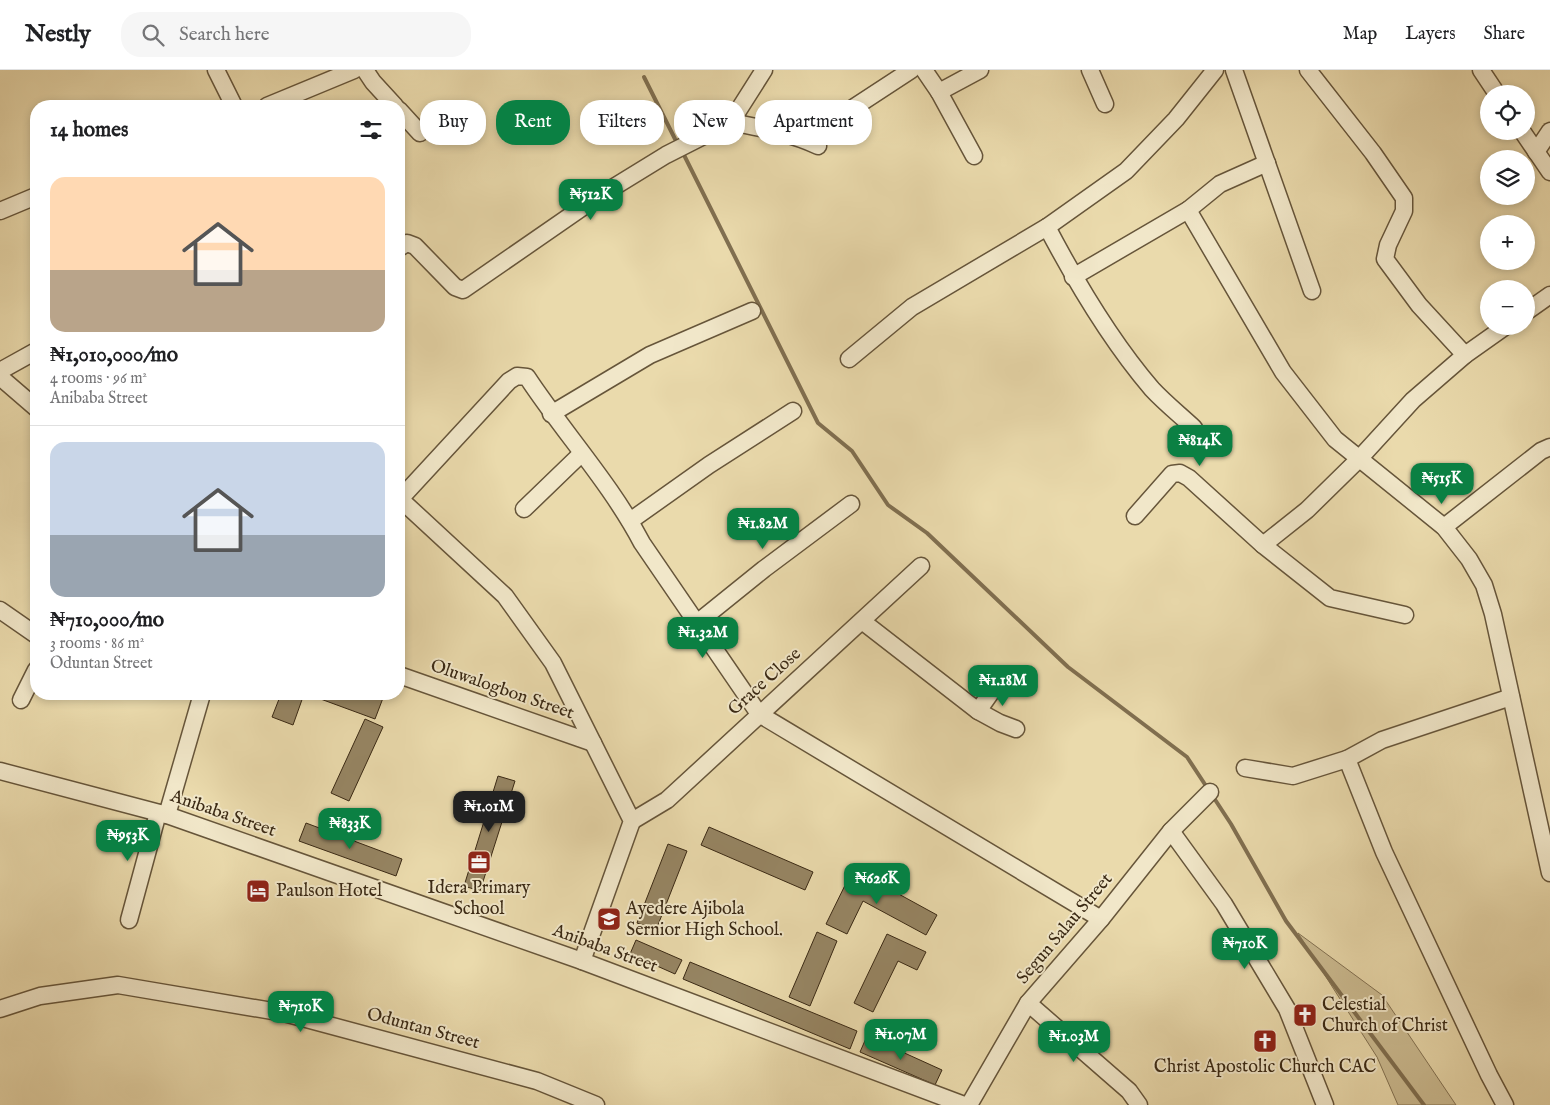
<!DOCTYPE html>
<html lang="en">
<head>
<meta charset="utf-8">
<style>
  body { margin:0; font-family:"IM FELL English",serif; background:#f6f6f6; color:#202124; height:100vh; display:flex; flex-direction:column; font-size:19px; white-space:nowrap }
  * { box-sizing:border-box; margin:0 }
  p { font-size:16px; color:#757577 }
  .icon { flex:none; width:28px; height:28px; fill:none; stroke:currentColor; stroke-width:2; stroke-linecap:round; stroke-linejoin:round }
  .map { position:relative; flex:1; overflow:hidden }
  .side { position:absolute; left:30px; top:30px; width:375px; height:600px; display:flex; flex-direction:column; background:#fff; border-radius:20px; box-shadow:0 2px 8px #0003 }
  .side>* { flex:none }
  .guide { position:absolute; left:420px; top:30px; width:475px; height:45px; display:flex; gap:10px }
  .controls { position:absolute; left:1480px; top:15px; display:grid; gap:10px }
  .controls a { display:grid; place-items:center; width:55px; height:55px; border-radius:50%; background:#fff; box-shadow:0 2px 8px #0003; font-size:25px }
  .price { position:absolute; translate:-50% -42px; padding:0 11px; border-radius:10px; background:#0b8043; color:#fff; font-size:16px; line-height:32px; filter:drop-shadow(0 1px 2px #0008) }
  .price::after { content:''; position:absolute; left:50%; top:30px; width:15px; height:11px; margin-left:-8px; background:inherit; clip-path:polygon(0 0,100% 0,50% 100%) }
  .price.selected { background:#222; color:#fff }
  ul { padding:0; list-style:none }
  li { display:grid; align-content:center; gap:10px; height:265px; padding:0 20px }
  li+li { border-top:1px solid #e0e0e0 }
  li span { display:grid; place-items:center; height:155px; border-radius:15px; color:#555 }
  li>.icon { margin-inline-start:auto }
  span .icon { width:90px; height:90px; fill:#fffc; stroke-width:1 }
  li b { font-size:21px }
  h2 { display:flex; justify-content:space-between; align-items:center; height:60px; padding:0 20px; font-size:21px }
  .tag { padding:0 18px; border-radius:20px; background:#fff; box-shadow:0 2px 8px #0003; font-size:18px; line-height:45px }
  .tag.selected { background:#0b8043; color:#fff }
  header { display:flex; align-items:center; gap:30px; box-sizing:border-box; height:70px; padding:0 25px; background:#fff; border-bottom:1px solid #e0e0e0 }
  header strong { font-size:24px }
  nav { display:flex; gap:28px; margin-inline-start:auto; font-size:18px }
  .search { width:350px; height:45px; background:#f6f6f6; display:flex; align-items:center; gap:12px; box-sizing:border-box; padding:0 18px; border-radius:20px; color:#757577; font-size:19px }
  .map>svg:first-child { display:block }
  .green { fill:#ccbc92; stroke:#837253 }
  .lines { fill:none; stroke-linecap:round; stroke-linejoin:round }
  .stream { stroke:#806f50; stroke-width:4 }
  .building { fill:#968563; stroke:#3a2914 }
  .minor-casing { stroke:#66553a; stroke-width:19 }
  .minor { stroke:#f1e7c9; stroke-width:16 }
  .labels { text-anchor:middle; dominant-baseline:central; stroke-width:4; stroke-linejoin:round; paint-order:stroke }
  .street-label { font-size:18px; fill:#3a2914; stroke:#f1e7c9 }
  .poi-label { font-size:18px; fill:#3a2914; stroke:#f1e7c9; text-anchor:start }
</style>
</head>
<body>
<header>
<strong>Nestly</strong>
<div class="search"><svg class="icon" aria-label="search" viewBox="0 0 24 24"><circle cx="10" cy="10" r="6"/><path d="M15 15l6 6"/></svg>Search here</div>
<nav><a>Map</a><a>Layers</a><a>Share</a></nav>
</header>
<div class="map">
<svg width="1550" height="1035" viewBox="0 0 1550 1035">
  <rect width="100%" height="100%" fill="#eadaac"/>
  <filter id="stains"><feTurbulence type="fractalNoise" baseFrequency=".004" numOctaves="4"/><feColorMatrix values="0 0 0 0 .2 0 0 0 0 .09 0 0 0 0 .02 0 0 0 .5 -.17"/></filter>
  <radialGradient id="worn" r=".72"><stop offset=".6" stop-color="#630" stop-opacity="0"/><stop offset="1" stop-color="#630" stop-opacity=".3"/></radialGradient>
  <polygon class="green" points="1298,863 1382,925 1456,1035 1398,1035 1377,987"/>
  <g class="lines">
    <g class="stream">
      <polyline points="644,7 675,69"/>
      <polyline points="682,81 818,353 852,381 888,435 927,463 1068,597 1187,687 1208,719"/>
      <polyline points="1212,725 1231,754 1286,851 1424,1035"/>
    </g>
  </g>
  <g class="building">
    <polygon points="281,624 304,624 293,655 272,647"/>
    <polygon points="307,624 371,624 383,628 375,649"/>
    <polygon points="365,649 383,657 349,731 331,723"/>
    <polygon points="498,706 515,711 480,821 464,816"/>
    <polygon points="306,753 402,789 396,806 299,771"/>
    <polygon points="709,757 813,802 805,820 701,775"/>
    <polygon points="668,774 687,781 656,860 637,853"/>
    <polygon points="853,799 937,845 926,865 863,831 847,864 826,854"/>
    <polygon points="817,862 837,871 810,936 789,927"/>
    <polygon points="887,864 926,882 917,900 898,891 873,942 854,933"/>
    <polygon points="636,870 682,890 675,904 630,884"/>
    <polygon points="690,892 857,961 850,979 683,909"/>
    <polygon points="867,966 942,1000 935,1015 860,982"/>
  </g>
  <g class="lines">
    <g class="minor-casing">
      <g id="minor">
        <polyline points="216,0 234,36"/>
        <polyline points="365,0 373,12 395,36"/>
        <polyline points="924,0 939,22 980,0"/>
        <polyline points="1090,0 1105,34"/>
        <polyline points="1234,0 1312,221"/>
        <polyline points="1308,0 1373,83 1404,128 1404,141 1388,175 1385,189 1419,235 1465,285"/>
        <polyline points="1481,0 1497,24"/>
        <polyline points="939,22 974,86"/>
        <polyline points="267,36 354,0"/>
        <polyline points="399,40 420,63"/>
        <path d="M731,52C761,58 790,63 818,76"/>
        <polyline points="827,55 911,0"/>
        <polyline points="1522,61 1550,102"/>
        <polyline points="1536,82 1550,61"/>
        <polyline points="1188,140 1283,302 1335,369 1444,457 1469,489 1484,515 1493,544 1550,803"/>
        <polyline points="0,141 36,126"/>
        <path d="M1047,157C1077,214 1110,270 1152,319C1165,333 1180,345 1194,358"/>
        <polyline points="399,178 407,173 415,176 455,217 463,220 596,128 666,85 731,52 764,0"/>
        <polyline points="1073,207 1188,140 1220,114 1267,93"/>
        <polyline points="1526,242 1550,225"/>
        <polyline points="849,289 912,237 1047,157 1126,101 1176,49 1215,0"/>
        <polyline points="0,301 36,281"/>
        <polyline points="0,307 36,338"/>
        <polyline points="551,344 650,285 752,241"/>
        <polyline points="399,428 505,526 553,593 632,751 582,891"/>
        <path d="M400,429L509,311L517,306L527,307C564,363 611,414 642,473L759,644L1101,849"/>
        <polyline points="524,439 581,384"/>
        <polyline points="1135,446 1172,404 1180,403 1189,408 1263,475"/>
        <polyline points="630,451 709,395 793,341"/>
        <polyline points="1444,457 1541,381 1550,377"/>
        <polyline points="0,540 36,565"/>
        <polyline points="1405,545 1330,528 1263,475 1307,440 1359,389 1413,330 1465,285 1506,256"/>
        <polyline points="862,551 978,641 1002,607"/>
        <polyline points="697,553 764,499 851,434"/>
        <polyline points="399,605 593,673"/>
        <polyline points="21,630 36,600"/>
        <polyline points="978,641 1000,653 1016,659"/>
        <polyline points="1245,698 1293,706 1347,689"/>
        <polyline points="0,701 167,745 582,891 964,1035"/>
        <polyline points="167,745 202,624"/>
        <polyline points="632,751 667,730 921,496"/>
        <polyline points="1171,761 1224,834 1287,939 1325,1035"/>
        <polyline points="129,850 158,743"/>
        <polyline points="1028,933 1129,1021 1139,1035"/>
        <polyline points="0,939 40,926 118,915 284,943 537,1011 596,1035"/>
        <polyline points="969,1035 1028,933 1101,849 1171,761 1210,722"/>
        <polyline points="1505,1035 1489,1005 1384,782 1347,689 1382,670 1511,627"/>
      </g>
    </g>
    <use href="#minor" class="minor"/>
  </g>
  <defs>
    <g id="office-square" transform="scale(1.25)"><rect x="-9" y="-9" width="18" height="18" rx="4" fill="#8f2418" stroke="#f1e7c9"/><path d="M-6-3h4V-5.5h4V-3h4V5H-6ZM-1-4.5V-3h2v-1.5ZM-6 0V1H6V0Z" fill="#fff"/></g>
    <g id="hotel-square" transform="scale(1.25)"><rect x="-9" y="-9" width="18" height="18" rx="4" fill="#8f2418" stroke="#f1e7c9"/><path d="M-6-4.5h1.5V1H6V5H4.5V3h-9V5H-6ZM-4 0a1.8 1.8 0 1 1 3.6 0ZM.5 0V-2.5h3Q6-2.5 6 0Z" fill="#fff"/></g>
    <g id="school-square" transform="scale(1.25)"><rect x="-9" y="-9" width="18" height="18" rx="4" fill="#8f2418" stroke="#f1e7c9"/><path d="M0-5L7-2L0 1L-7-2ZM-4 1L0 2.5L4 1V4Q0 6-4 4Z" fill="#fff"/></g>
    <g id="church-square" transform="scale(1.25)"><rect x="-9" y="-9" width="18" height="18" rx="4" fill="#8f2418" stroke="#f1e7c9"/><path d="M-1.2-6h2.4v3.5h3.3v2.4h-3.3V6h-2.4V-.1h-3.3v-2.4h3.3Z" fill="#fff"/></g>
  </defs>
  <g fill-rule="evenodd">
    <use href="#office-square" x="479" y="792"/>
    <use href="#hotel-square" x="258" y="821"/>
    <use href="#school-square" x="609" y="849"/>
    <use href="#church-square" x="1305" y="945"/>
    <use href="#church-square" x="1265" y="971"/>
  </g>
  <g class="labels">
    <g class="street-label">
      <text transform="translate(765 612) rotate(-42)">Grace Close</text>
      <text transform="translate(502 620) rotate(19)">Oluwalogbon Street</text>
      <text transform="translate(223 744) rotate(19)">Anibaba Street</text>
      <text transform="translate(1065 859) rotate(-50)">Segun Salau Street</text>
      <text transform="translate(605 879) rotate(20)">Anibaba Street</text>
      <text transform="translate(423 959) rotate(15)">Oduntan Street</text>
    </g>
    <g class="poi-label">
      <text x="479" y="818" text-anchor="middle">Idera Primary<tspan x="479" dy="21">School</tspan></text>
      <text x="276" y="821">Paulson Hotel</text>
      <text x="626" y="839">Ayedere Ajibola<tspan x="626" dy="21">Sernior High School.</tspan></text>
      <text x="1322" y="935">Celestial<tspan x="1322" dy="21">Church of Christ</tspan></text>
      <text x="1265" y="997" text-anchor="middle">Christ Apostolic Church CAC</text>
    </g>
  </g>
  <rect width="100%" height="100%" filter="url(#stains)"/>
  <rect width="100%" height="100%" fill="url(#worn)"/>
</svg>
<div class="controls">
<a><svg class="icon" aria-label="locate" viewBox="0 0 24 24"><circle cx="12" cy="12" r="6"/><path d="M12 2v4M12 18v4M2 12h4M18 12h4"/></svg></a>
<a><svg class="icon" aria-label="layers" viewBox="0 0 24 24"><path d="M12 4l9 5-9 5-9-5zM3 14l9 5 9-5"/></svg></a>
<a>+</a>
<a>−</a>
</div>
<b class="price" style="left:591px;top:151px">₦512K</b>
<b class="price" style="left:1200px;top:397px">₦814K</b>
<b class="price" style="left:1442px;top:435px">₦515K</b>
<b class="price" style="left:763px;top:480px">₦1.82M</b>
<b class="price" style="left:703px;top:589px">₦1.32M</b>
<b class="price" style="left:1003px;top:637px">₦1.18M</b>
<b class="price selected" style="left:489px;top:763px">₦1.01M</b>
<b class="price" style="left:350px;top:780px">₦833K</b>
<b class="price" style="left:128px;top:792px">₦953K</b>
<b class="price" style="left:877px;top:835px">₦626K</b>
<b class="price" style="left:1245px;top:900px">₦710K</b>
<b class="price" style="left:301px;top:963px">₦710K</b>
<b class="price" style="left:901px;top:991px">₦1.07M</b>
<b class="price" style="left:1074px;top:993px">₦1.03M</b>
<div class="guide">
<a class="tag">Buy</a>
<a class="tag selected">Rent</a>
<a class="tag">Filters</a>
<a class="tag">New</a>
<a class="tag">Apartment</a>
</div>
<section class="side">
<h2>14 homes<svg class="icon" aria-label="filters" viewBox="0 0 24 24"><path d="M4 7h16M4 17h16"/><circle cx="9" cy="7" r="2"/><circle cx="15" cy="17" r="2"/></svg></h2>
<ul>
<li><span style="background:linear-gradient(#ffd9b3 60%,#b9a48a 0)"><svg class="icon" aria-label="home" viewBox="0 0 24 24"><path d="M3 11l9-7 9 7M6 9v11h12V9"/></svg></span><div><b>₦1,010,000/mo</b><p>4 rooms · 96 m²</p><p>Anibaba Street</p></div></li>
<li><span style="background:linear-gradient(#c9d6e8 60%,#9aa5b1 0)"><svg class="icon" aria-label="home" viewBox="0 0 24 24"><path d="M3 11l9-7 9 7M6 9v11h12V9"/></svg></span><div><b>₦710,000/mo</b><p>3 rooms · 86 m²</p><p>Oduntan Street</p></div></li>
</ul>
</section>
</div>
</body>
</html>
